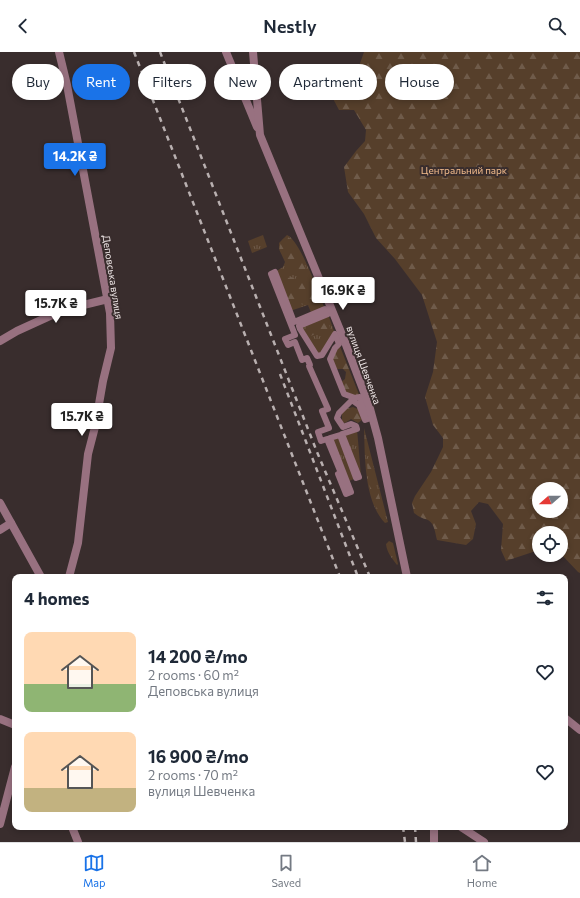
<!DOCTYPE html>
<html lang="en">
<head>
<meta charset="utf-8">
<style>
  body { margin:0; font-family:Commissioner,sans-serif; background:#f2f2f3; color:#1f2937; height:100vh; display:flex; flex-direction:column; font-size:15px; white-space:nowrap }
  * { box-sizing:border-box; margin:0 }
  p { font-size:13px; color:#747a83 }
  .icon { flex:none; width:22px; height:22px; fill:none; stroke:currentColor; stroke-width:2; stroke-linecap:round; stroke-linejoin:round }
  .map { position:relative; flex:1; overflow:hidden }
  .details { position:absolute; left:12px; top:522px; width:556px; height:256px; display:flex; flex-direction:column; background:#fff; border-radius:8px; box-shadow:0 2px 6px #0003 }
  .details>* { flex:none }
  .guide { position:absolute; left:12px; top:12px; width:556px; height:36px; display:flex; gap:8px }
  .needle { width:26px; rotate:249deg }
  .buttons { position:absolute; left:532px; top:430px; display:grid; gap:8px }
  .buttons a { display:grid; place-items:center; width:36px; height:36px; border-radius:50%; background:#fff; box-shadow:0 2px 6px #0003; font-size:20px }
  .price { position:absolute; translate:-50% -34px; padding:0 9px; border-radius:4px; background:#fff; color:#222; font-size:13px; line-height:26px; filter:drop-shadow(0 1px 2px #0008) }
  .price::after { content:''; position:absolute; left:50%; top:24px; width:12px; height:9px; margin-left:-6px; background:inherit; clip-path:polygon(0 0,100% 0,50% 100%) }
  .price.current { background:#1a73e8; color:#fff }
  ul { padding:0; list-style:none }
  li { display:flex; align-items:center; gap:12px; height:100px; padding:0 12px }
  li span { display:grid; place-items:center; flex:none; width:112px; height:80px; border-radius:8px; color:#555 }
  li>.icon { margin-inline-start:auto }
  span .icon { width:48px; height:48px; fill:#fffc; stroke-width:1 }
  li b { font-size:17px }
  h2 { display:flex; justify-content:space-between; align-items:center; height:48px; padding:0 12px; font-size:17px }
  .chip { padding:0 14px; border-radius:18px; background:#fff; box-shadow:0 2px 6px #0003; font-size:14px; line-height:36px }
  .chip.current { background:#1a73e8; color:#fff }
  header { display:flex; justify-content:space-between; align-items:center; height:52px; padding:0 12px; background:#fff; font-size:18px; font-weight:600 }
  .tab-bar { display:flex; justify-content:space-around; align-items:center; height:56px; border-top:1px solid #e0e1e3; background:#fff; font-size:11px; color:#747a83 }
  .tab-bar a { display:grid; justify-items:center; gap:2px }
  .tab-bar .current { color:#1a73e8 }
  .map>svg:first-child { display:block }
  .grass { fill:url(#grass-tufts) }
  .forest { fill:url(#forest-firs); fill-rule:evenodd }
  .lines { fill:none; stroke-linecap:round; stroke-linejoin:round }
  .pedestrian { stroke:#987180; stroke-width:6 }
  .minor { stroke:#987180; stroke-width:8 }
  .tertiary { stroke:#987180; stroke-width:8 }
  .rail { stroke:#b9b0b0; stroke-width:2.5; stroke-dasharray:5 5; stroke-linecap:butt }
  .labels { text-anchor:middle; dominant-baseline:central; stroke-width:4; stroke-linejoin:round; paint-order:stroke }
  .park-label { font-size:10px; fill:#f2bb8c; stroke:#392d2d }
  .street-label { font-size:10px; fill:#eee6e6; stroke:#392d2d }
</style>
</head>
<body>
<header><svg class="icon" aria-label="back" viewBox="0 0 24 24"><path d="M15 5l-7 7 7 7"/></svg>Nestly<svg class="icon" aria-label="search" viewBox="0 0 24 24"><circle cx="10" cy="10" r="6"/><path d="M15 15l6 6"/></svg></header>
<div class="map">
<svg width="580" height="790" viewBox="0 0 580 790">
  <defs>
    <pattern id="grass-tufts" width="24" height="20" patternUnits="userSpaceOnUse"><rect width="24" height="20" fill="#563f2b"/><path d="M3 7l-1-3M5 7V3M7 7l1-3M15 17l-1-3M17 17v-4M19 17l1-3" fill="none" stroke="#6f5b4a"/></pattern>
    <pattern id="forest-firs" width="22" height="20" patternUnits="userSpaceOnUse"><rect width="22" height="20" fill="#563f2b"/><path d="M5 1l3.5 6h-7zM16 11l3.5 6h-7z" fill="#6f5b4a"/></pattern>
  </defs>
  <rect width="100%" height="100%" fill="#392d2d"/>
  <g class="grass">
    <polygon points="263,183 267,195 252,201 248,189"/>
    <path d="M287,183C300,188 319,242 325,257L312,263L308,253L290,259L275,220L283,215L285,210L279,197V191Z"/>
    <polygon points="328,262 335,282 319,304 299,274"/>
    <path d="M364,376L388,470L385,471C364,449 365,405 364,376Z"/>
    <polygon points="357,377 361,424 342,382"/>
    <polygon points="340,383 356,426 347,430 330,386"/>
    <path d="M389,489L393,491L398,512L397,513C392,506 387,501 386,492Z"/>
  </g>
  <g class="forest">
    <path d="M364,0H580V521L578,520L561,502V481H539V498L506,509L501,498L503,472L488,452L479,450L471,459L476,472L473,487L466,493L437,488C435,481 435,472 428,468C422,466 419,465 414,461L412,451L415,444L431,420L443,395V386L433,373L425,345L433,320L437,290L422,243L395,207L376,186L364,162L348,140L344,115L356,99L365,89L366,78L354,58H339L329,39L334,24L357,20ZM539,437H561V459H539Z"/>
    <path d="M288,185C298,191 305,213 308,224L306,227L307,233L315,238L317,246L314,251L316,254L323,255L312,261V254L309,249L304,253L301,252L292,255C287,252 286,243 286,237L282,235L278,221L280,222L285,227L291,225L300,229C299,225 297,216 295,213C290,206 275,203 281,191C282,187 284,186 288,185Z"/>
    <polygon points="327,266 332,283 329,289 326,289 319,280 311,284 305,278 308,273"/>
    <polygon points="339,292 360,345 344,342 341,330 345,327 346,320 343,317 337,317 330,307"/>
    <polygon points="353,355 360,358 363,365 362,368 358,371 351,367 345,371 342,370 342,361 345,357"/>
    <path d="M370,409L383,458L381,460C370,452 368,424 367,411Z"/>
  </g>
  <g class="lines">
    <polygon class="pedestrian" points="275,220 294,270 325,257 328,262 299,274 300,277 317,304 322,303 335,282 339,292 335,296 330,307 344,342 355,346 360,345 368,367 365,368 359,353 352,348 339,361 337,366 343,375 351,372 356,374 357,377 342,382 359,425 356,426 340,383 330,386 351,440 346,442 338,422 341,421 327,387 321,389 318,380 329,376 322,359 328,357 309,314 310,313 307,306 302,308 295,290 288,293 285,287 295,283 271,222"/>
    <g class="minor">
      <polyline points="59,0 67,33 110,261 111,296 103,329 95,375 88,402 78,491 69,525"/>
      <polyline points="226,0 257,75"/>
      <polyline points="253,0 260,83 343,285 369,353 378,386 407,525"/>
      <polyline points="0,289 17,279 63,258 108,247"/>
      <polyline points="0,451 41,525"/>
      <polyline points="0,478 11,471"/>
      <polyline points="565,666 580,678"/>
      <polyline points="0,772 15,715"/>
      <polyline points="72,775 78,790"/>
      <polyline points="434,775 434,790"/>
      <polyline points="461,775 484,790"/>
    </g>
    <polyline class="tertiary" points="0,667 15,673"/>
    <g class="rail">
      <polyline points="134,0 340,525"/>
      <polyline points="160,0 317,400 370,525"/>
      <polyline points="280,322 358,525"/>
      <polyline points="403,775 405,790"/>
      <polyline points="415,775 416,790"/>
    </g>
  </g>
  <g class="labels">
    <g class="park-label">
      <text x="464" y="118">Центральний парк</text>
    </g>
    <g class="street-label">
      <text transform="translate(113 225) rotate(81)">Деповська вулиця</text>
      <text transform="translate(364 313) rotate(70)">вулиця Шевченка</text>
    </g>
  </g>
</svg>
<div class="buttons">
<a><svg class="needle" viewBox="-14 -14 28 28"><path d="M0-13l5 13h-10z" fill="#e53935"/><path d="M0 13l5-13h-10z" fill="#747a83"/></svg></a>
<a><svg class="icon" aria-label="locate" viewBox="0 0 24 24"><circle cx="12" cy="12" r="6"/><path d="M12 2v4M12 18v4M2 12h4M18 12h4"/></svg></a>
</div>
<b class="price current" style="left:75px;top:125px">14.2K ₴</b>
<b class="price" style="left:343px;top:259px">16.9K ₴</b>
<b class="price" style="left:56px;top:272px">15.7K ₴</b>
<b class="price" style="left:82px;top:385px">15.7K ₴</b>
<div class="guide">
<a class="chip">Buy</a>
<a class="chip current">Rent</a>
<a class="chip">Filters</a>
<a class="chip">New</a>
<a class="chip">Apartment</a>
<a class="chip">House</a>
</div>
<section class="details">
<h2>4 homes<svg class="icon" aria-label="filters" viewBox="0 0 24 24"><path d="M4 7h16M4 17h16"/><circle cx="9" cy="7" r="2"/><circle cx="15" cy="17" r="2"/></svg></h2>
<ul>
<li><span style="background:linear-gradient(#ffd9b3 65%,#8fb573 0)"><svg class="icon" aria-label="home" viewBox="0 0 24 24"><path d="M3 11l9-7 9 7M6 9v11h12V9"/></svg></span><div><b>14 200 ₴/mo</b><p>2 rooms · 60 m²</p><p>Деповська вулиця</p></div><svg class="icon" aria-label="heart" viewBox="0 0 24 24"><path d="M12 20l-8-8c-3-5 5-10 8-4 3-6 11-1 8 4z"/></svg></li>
<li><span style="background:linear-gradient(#ffd9b3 70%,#c2b280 0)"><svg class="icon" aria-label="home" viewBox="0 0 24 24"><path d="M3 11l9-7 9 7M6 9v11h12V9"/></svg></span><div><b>16 900 ₴/mo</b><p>2 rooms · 70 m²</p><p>вулиця Шевченка</p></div><svg class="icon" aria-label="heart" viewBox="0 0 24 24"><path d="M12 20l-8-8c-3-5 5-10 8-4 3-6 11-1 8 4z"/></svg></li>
</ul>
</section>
</div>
<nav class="tab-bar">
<a class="current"><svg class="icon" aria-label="map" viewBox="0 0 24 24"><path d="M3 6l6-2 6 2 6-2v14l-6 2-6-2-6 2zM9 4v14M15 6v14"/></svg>Map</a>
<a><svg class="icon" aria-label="saved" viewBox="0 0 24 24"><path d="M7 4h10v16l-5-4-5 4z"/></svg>Saved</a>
<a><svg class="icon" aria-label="home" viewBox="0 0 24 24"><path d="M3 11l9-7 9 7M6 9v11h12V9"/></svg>Home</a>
</nav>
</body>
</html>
